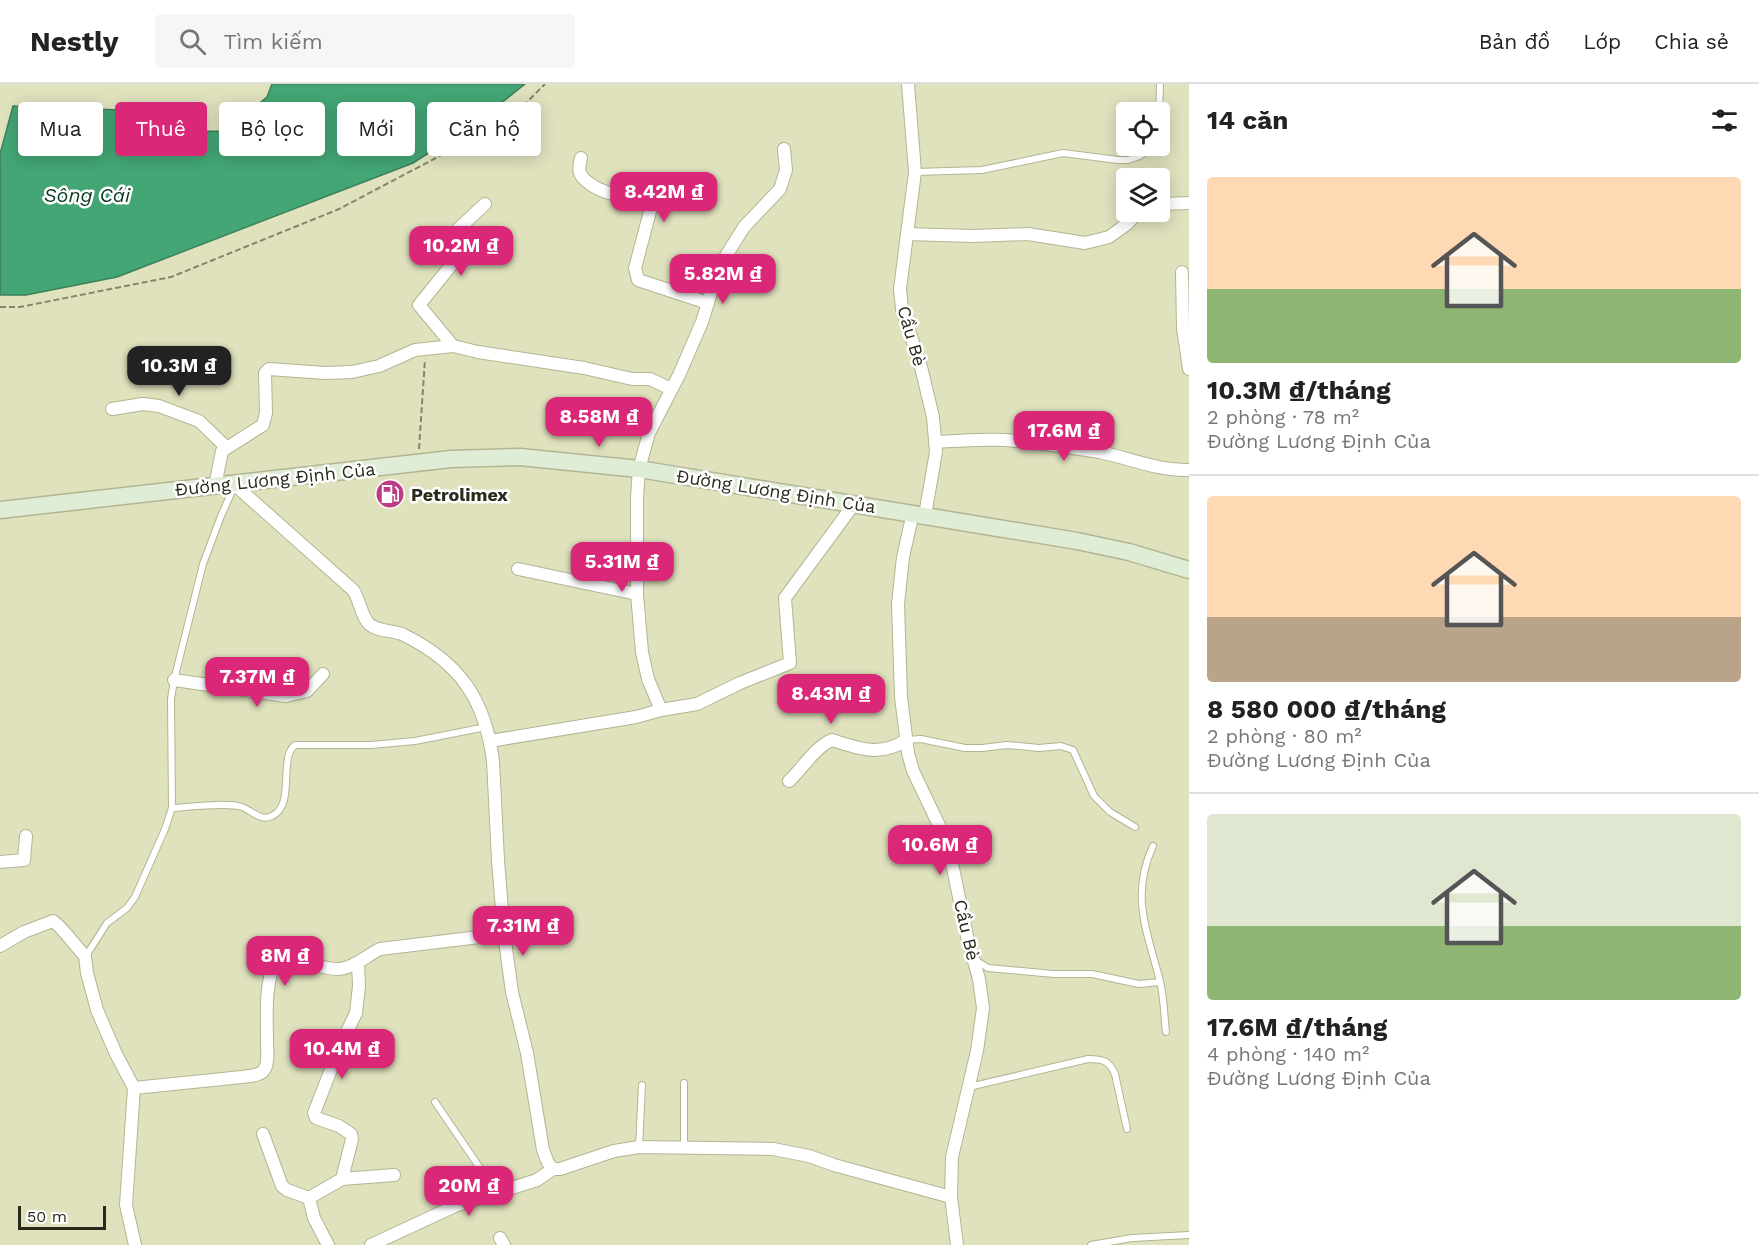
<!DOCTYPE html>
<html lang="vi">
<head>
<meta charset="utf-8">
<style>
  body { margin:0; font-family:"Work Sans",sans-serif; background:#f6f6f6; color:#222; height:100vh; display:flex; flex-direction:column; font-size:22px; white-space:nowrap }
  * { box-sizing:border-box; margin:0 }
  p { font-size:20px; color:#767676 }
  .icon { flex:none; width:33px; height:33px; fill:none; stroke:currentColor; stroke-width:2; stroke-linecap:round; stroke-linejoin:round }
  .map { position:relative; flex:1; overflow:hidden }
  .sheet { display:flex; flex-direction:column; background:#fff; width:570px }
  .sheet>* { flex:none }
  .hud { position:absolute; left:18px; top:18px; width:570px; height:54px; display:flex; gap:12px }
  .buttons { position:absolute; left:1116px; top:18px; display:grid; gap:12px }
  .buttons a { display:grid; place-items:center; width:54px; height:54px; border-radius:6px; background:#fff; box-shadow:0 3px 15px #0003; font-size:30px }
  .scale { position:absolute; left:18px; bottom:15px; width:88px; box-sizing:border-box; padding-left:6px; border:3px solid #29291c; border-top:0; font-size:16px; line-height:21px; white-space:nowrap; color:#29291c; -webkit-text-stroke:4px #fff; paint-order:stroke }
  .price { position:absolute; translate:-50% -51px; padding:0 14px; border-radius:12px; background:#db2777; color:#fff; font-size:20px; line-height:39px; filter:drop-shadow(0 2px 3px #0008) }
  .price::after { content:''; position:absolute; left:50%; top:36px; width:18px; height:14px; margin-left:-9px; background:inherit; clip-path:polygon(0 0,100% 0,50% 100%) }
  .price.selected { background:#222; color:#fff }
  ul { padding:0; list-style:none }
  li { display:grid; align-content:center; gap:12px; height:318px; padding:0 18px }
  li+li { border-top:2px solid #e0e0e0 }
  li span { display:grid; place-items:center; height:186px; border-radius:6px; color:#555 }
  li>.icon { margin-inline-start:auto }
  span .icon { width:108px; height:108px; fill:#fffc; stroke-width:1 }
  li b { font-size:26px }
  h2 { display:flex; justify-content:space-between; align-items:center; height:72px; padding:0 18px; font-size:26px }
  .tag { padding:0 21px; border-radius:6px; background:#fff; box-shadow:0 3px 15px #0003; font-size:21px; line-height:54px }
  .tag.selected { background:#db2777; color:#fff }
  header { display:flex; align-items:center; gap:36px; box-sizing:border-box; height:84px; padding:0 30px; background:#fff; border-bottom:2px solid #e0e0e0 }
  header strong { font-size:28px }
  nav { display:flex; gap:33px; margin-inline-start:auto; font-size:21px }
  .search { width:420px; height:54px; background:#f6f6f6; display:flex; align-items:center; gap:15px; box-sizing:border-box; padding:0 21px; border-radius:6px; color:#767676; font-size:22px }
  main { display:flex; flex:1; min-height:0 }
  .map>svg:first-child { display:block }
  .water { fill:#43a674; stroke:#3b805a; stroke-width:1.5 }
  .lines { fill:none; stroke-linecap:round; stroke-linejoin:round }
  .lane-casing { stroke:#b3b592; stroke-width:8 }
  .street-casing { stroke:#b3b592; stroke-width:14 }
  .secondary-casing { stroke:#b3b592; stroke-width:19 }
  .path { stroke:#84856c; stroke-width:2; stroke-dasharray:6 3; stroke-linecap:butt }
  .lane { stroke:#fff; stroke-width:6 }
  .street { stroke:#fff; stroke-width:12 }
  .secondary { stroke:#dfecd6; stroke-width:16 }
  .labels { text-anchor:middle; dominant-baseline:central; stroke-width:5; stroke-linejoin:round; paint-order:stroke }
  .street-label { font-size:18px; fill:#29291c; stroke:#fff }
  .poi-label { font-size:18px; font-weight:bold; fill:#29291c; stroke:#fff; text-anchor:start }
  .water-label { font-size:20px; font-style:italic; fill:#0c3722; stroke:#fff }
</style>
</head>
<body>
<header>
<strong>Nestly</strong>
<div class="search"><svg class="icon" aria-label="search" viewBox="0 0 24 24"><circle cx="10" cy="10" r="6"/><path d="M15 15l6 6"/></svg>Tìm kiếm</div>
<nav><a>Bản đồ</a><a>Lớp</a><a>Chia sẻ</a></nav>
</header>
<main>
<div class="map">
<svg width="1189" height="1161" viewBox="0 0 1189 1161">
  <rect width="100%" height="100%" fill="#e0e2be"/>
  <polygon class="water" points="272,0 525,0 476,39 413,79 117,193 26,211 0,211 0,70 13,22 120,26 151,48 226,47 267,13"/>
  <g class="lines">
    <g class="lane-casing">
      <g id="lane">
        <polyline points="1159,28 1160,0"/>
        <polyline points="915,88 982,86 1063,69 1118,76 1128,76 1140,72 1152,62"/>
        <polyline points="906,656 921,655 965,664 982,664 1007,661 1039,664 1061,662 1073,666 1094,712 1110,728 1135,743"/>
        <path d="M172,724C189,723 227,718 242,723C251,726 261,738 272,732C296,721 278,674 295,661H371L415,657L486,643"/>
        <path d="M1153,762C1130,812 1147,847 1160,897C1164,914 1164,931 1166,948"/>
        <polyline points="86,872 107,839 127,824 135,813 165,745 172,724 171,615 174,596 203,480 221,432 234,403"/>
        <polyline points="975,876 988,884 1054,890 1092,890 1139,900 1160,898"/>
        <polyline points="684,999 684,1062"/>
        <path d="M969,1003L1088,975C1102,975 1109,976 1115,990L1127,1045"/>
        <polyline points="435,1018 497,1109"/>
        <polyline points="639,1063 642,1001"/>
        <polyline points="1091,1161 1132,1154 1189,1151"/>
      </g>
    </g>
    <g class="street-casing">
      <g id="street">
        <polyline points="908,0 915,88 900,205 902,225 921,283 933,333 936,368 925,431"/>
        <path d="M581,74C578,85 578,92 589,99C594,103 600,106 606,108C620,113 642,108 652,120L635,184L638,196L708,219"/>
        <polyline points="1160,120 1189,119"/>
        <polyline points="907,150 973,152 1028,150 1085,159 1109,153 1127,140 1138,128"/>
        <polyline points="1182,188 1183,244 1189,285"/>
        <polyline points="453,262 419,221 457,174 454,149 485,120"/>
        <polyline points="112,325 143,320 159,322 199,337 226,363"/>
        <path d="M935,358C958,357 981,355 1004,356C1036,358 1068,363 1099,368C1130,374 1157,387 1189,386"/>
        <path d="M235,401L353,506C360,516 361,532 369,540C378,548 393,546 404,551C460,579 485,615 493,677L498,776L504,850L512,908L527,969L543,1066L548,1079L553,1085H560L614,1067L639,1063L773,1065L809,1072L834,1081L951,1113"/>
        <polyline points="215,402 222,367 263,341 266,329 265,289 269,285 325,289 352,288 379,282 415,266 453,262 478,268 584,284 632,295 650,295 671,305"/>
        <polyline points="913,429 903,473 898,520 901,613 908,669 913,687 948,760 967,852 979,895 983,924 977,967 952,1073 951,1113 957,1161"/>
        <polyline points="518,485 637,510"/>
        <polyline points="174,596 286,612 307,607 323,590"/>
        <polyline points="661,626 648,595 642,568 637,510 637,413 639,385 649,349 679,291 702,238 719,183 744,143 780,105 786,86 784,65"/>
        <polyline points="490,657 636,633 661,626 697,620 740,599 790,579 785,514 854,420"/>
        <path d="M789,697C803,684 815,663 832,656C859,665 881,673 906,656"/>
        <polyline points="0,778 24,776 26,752"/>
        <path d="M0,862L24,848L53,837C64,845 75,862 85,872L87,889L97,926L116,970L134,1004L126,1121L135,1161"/>
        <path d="M134,1004L242,993C249,992 260,992 264,986C269,979 267,966 267,958C267,935 264,898 276,878C295,869 317,885 337,885C352,885 366,872 380,865L504,850"/>
        <polyline points="263,1050 282,1102 287,1106 309,1114 314,1134 328,1161"/>
        <polyline points="342,1095 352,1055 351,1050 339,1042 316,1034 314,1029 341,960 356,929 359,902 358,879"/>
        <polyline points="309,1114 342,1095 394,1091"/>
        <polyline points="500,1154 504,1161"/>
        <polyline points="371,1161 455,1122 537,1096 553,1085"/>
      </g>
    </g>
    <g class="secondary-casing">
      <polyline id="secondary" points="0,426 451,375 520,373 639,385 1077,457 1129,468 1189,486"/>
    </g>
    <g class="path">
      <polyline points="0,223 20,223 171,193 339,125 510,35 545,0"/>
      <polyline points="419,365 425,275"/>
    </g>
    <use href="#lane" class="lane"/>
    <use href="#street" class="street"/>
    <use href="#secondary" class="secondary"/>
  </g>
  <defs>
    <g id="fuel-disc" transform="scale(1.5)"><circle r="9.5" fill="#bd3b83" stroke="#fff"/><path d="M-5.5-6h7V0h2V4h1.3V-2.5L3-4.5l.8-.8L6-3V5H2.5V1h-1V6h-7ZM-4.2-4.7v3.2H.2V-4.7Z" fill="#fff"/></g>
  </defs>
  <g fill-rule="evenodd">
    <use href="#fuel-disc" x="390" y="410"/>
  </g>
  <g class="labels">
    <g class="street-label">
      <text transform="translate(912 252) rotate(74)">Cầu Bè</text>
      <text transform="translate(275 395) rotate(-6)">Đường Lương Định Của</text>
      <text transform="translate(776 407) rotate(9)">Đường Lương Định Của</text>
      <text transform="translate(967 846) rotate(77)">Cầu Bè</text>
    </g>
    <g class="poi-label">
      <text x="411" y="410">Petrolimex</text>
    </g>
    <g class="water-label">
      <text x="87" y="111">Sông Cái</text>
    </g>
  </g>
</svg>
<div class="buttons">
<a><svg class="icon" aria-label="locate" viewBox="0 0 24 24"><circle cx="12" cy="12" r="6"/><path d="M12 2v4M12 18v4M2 12h4M18 12h4"/></svg></a>
<a><svg class="icon" aria-label="layers" viewBox="0 0 24 24"><path d="M12 4l9 5-9 5-9-5zM3 14l9 5 9-5"/></svg></a>
</div>
<div class="scale">50 m</div>
<b class="price" style="left:664px;top:139px">8.42M ₫</b>
<b class="price" style="left:461px;top:193px">10.2M ₫</b>
<b class="price" style="left:723px;top:221px">5.82M ₫</b>
<b class="price selected" style="left:179px;top:313px">10.3M ₫</b>
<b class="price" style="left:599px;top:364px">8.58M ₫</b>
<b class="price" style="left:1064px;top:378px">17.6M ₫</b>
<b class="price" style="left:622px;top:509px">5.31M ₫</b>
<b class="price" style="left:257px;top:624px">7.37M ₫</b>
<b class="price" style="left:831px;top:641px">8.43M ₫</b>
<b class="price" style="left:940px;top:792px">10.6M ₫</b>
<b class="price" style="left:523px;top:873px">7.31M ₫</b>
<b class="price" style="left:285px;top:903px">8M ₫</b>
<b class="price" style="left:342px;top:996px">10.4M ₫</b>
<b class="price" style="left:469px;top:1133px">20M ₫</b>
<div class="hud">
<a class="tag">Mua</a>
<a class="tag selected">Thuê</a>
<a class="tag">Bộ lọc</a>
<a class="tag">Mới</a>
<a class="tag">Căn hộ</a>
</div>
</div>
<section class="sheet">
<h2>14 căn<svg class="icon" aria-label="filters" viewBox="0 0 24 24"><path d="M4 7h16M4 17h16"/><circle cx="9" cy="7" r="2"/><circle cx="15" cy="17" r="2"/></svg></h2>
<ul>
<li><span style="background:linear-gradient(#ffd9b3 60%,#8fb573 0)"><svg class="icon" aria-label="home" viewBox="0 0 24 24"><path d="M3 11l9-7 9 7M6 9v11h12V9"/></svg></span><div><b>10.3M ₫/tháng</b><p>2 phòng · 78 m²</p><p>Đường Lương Định Của</p></div></li>
<li><span style="background:linear-gradient(#ffd9b3 65%,#b9a48a 0)"><svg class="icon" aria-label="home" viewBox="0 0 24 24"><path d="M3 11l9-7 9 7M6 9v11h12V9"/></svg></span><div><b>8 580 000 ₫/tháng</b><p>2 phòng · 80 m²</p><p>Đường Lương Định Của</p></div></li>
<li><span style="background:linear-gradient(#dfe7d0 60%,#8fb573 0)"><svg class="icon" aria-label="home" viewBox="0 0 24 24"><path d="M3 11l9-7 9 7M6 9v11h12V9"/></svg></span><div><b>17.6M ₫/tháng</b><p>4 phòng · 140 m²</p><p>Đường Lương Định Của</p></div></li>
</ul>
</section>
</main>
</body>
</html>
